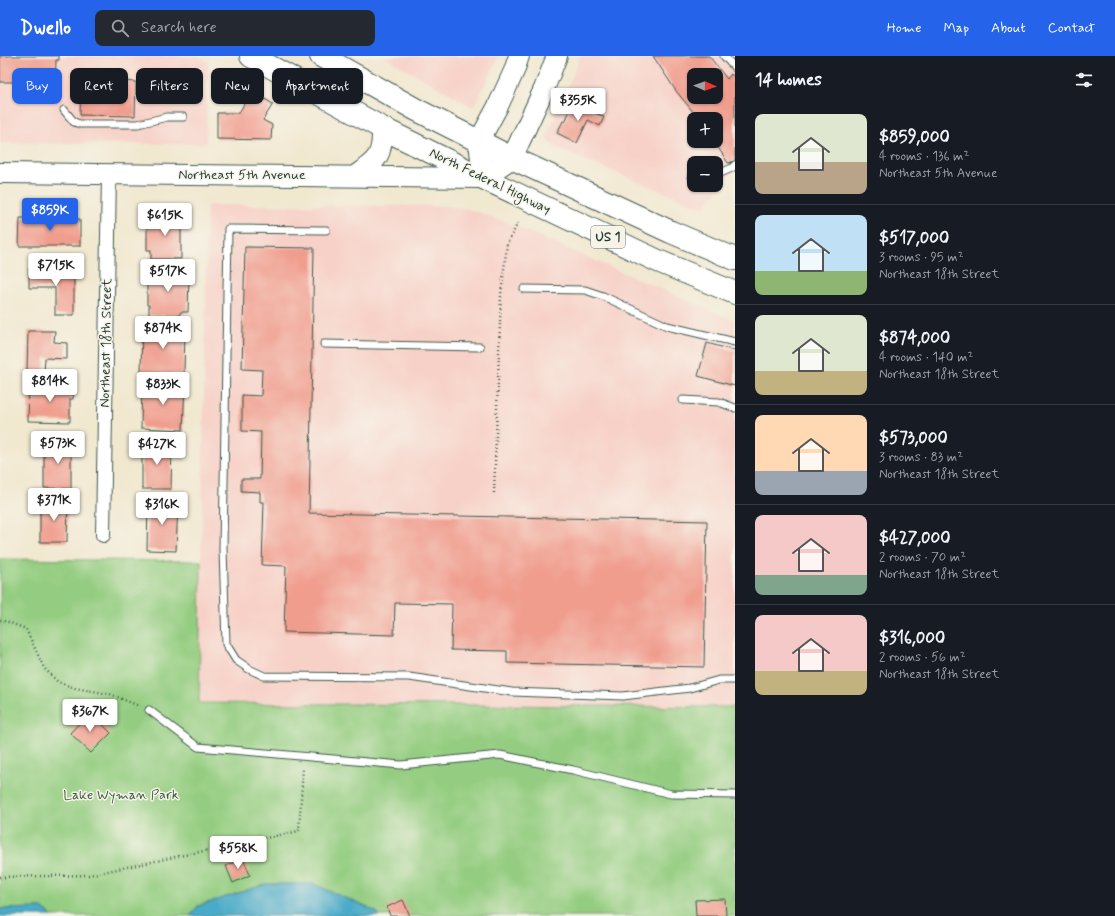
<!DOCTYPE html>
<html lang="en">
<head>
<meta charset="utf-8">
<style>
  body { margin:0; font-family:Mynerve,sans-serif; background:#242831; color:#f1f3f6; height:100vh; display:flex; flex-direction:column; font-size:15px; white-space:nowrap }
  * { box-sizing:border-box; margin:0 }
  p { font-size:13px; color:#9ea1a6 }
  .icon { flex:none; width:22px; height:22px; fill:none; stroke:currentColor; stroke-width:2; stroke-linecap:round; stroke-linejoin:round }
  .map { position:relative; flex:1; overflow:hidden }
  .drawer { display:flex; flex-direction:column; background:#171b24; width:380px }
  .drawer>* { flex:none }
  .banner { position:absolute; left:12px; top:12px; width:380px; height:36px; display:flex; gap:8px }
  .needle { width:26px; rotate:92deg }
  .controls { position:absolute; left:687px; top:12px; display:grid; gap:8px }
  .controls a { display:grid; place-items:center; width:36px; height:36px; border-radius:8px; background:#171b24; box-shadow:0 1px 3px #0004; font-size:20px }
  .price { position:absolute; translate:-50% -34px; padding:0 9px; border-radius:4px; background:#fff; color:#222; font-size:13px; line-height:26px; filter:drop-shadow(0 1px 2px #0008) }
  .price::after { content:''; position:absolute; left:50%; top:24px; width:12px; height:9px; margin-left:-6px; background:inherit; clip-path:polygon(0 0,100% 0,50% 100%) }
  .price.active { background:#2563eb; color:#fff }
  ul { padding:0; list-style:none }
  li { display:flex; align-items:center; gap:12px; height:100px; padding:0 20px }
  li+li { border-top:1px solid #363941 }
  li span { display:grid; place-items:center; flex:none; width:112px; height:80px; border-radius:8px; color:#555 }
  li>.icon { margin-inline-start:auto }
  span .icon { width:48px; height:48px; fill:#fffc; stroke-width:1 }
  li b { font-size:17px }
  h2 { display:flex; justify-content:space-between; align-items:center; height:48px; padding:0 20px; font-size:17px }
  .chip { padding:0 14px; border-radius:8px; background:#171b24; box-shadow:0 1px 3px #0004; font-size:14px; line-height:36px }
  .chip.active { background:#2563eb; color:#fff }
  header { display:flex; align-items:center; gap:24px; box-sizing:border-box; height:56px; padding:0 20px; background:#2563eb; color:#fff }
  header strong { font-size:19px }
  nav { display:flex; gap:22px; margin-inline-start:auto; font-size:14px }
  .search { width:280px; height:36px; background:#242831; display:flex; align-items:center; gap:10px; box-sizing:border-box; padding:0 14px; border-radius:8px; color:#9ea1a6; font-size:15px }
  main { display:flex; flex:1; min-height:0 }
  .map>svg:first-child { display:block }
  .built { fill:#f7d1c8; fill-rule:evenodd }
  .green { fill:#94cd81; stroke:#5a855a }
  .water { fill:#4aaac9; stroke:#34747e }
  .building { fill:#f09d8e; fill-rule:evenodd }
  .lines { fill:none; stroke-linecap:round; stroke-linejoin:round }
  .lane-casing { stroke:#3e574b; stroke-width:9 }
  .street-casing { stroke:#3e574b; stroke-width:16 }
  .secondary-casing { stroke:#3e574b; stroke-width:22 }
  .primary-casing { stroke:#3e574b; stroke-width:24 }
  .path { stroke:#3e574b; stroke-width:2.5; stroke-dasharray:1 3; stroke-linecap:butt }
  .lane { stroke:#fff; stroke-width:7 }
  .street { stroke:#fff; stroke-width:14 }
  .secondary { stroke:#fff; stroke-width:20 }
  .primary { stroke:#fff; stroke-width:22 }
  .labels { text-anchor:middle; dominant-baseline:central; stroke-width:3; stroke-linejoin:round; paint-order:stroke }
  .shield { fill:#f7f3e8; stroke:#60746a; stroke-width:1 }
  .shield-label { font-size:13px; font-weight:bold; fill:#1f3d34 }
  .street-label { font-size:14px; fill:#1f3d34; stroke:#f7f3e8 }
  .park-label { font-size:14px; fill:#365a43; stroke:#f7f3e8 }
</style>
</head>
<body>
<header>
<strong>Dwello</strong>
<div class="search"><svg class="icon" aria-label="search" viewBox="0 0 24 24"><circle cx="10" cy="10" r="6"/><path d="M15 15l6 6"/></svg>Search here</div>
<nav><a>Home</a><a>Map</a><a>About</a><a>Contact</a></nav>
</header>
<main>
<div class="map">
<svg width="735" height="860" viewBox="0 0 735 860">
  <rect width="100%" height="100%" fill="#f7f3e8"/>
  <filter id="ink" filterUnits="userSpaceOnUse"><feTurbulence type="fractalNoise" baseFrequency=".025" numOctaves="2"/><feDisplacementMap in="SourceGraphic" scale="8" xChannelSelector="R" yChannelSelector="G"/><feConvolveMatrix kernelMatrix="1 2 1 2 8 2 1 2 1" color-interpolation-filters="sRGB"/></filter>
  <filter id="wash" filterUnits="userSpaceOnUse"><feTurbulence type="fractalNoise" baseFrequency=".012" numOctaves="4" result="noise"/><feDisplacementMap in="SourceGraphic" scale="16" xChannelSelector="R" yChannelSelector="G"/><feGaussianBlur stdDeviation="0.9" result="paint"/><feColorMatrix in="noise" values="0 0 0 0 0 0 0 0 0 0 0 0 0 0 0 0 0 1.4 0 .05"/><feComposite in="paint" operator="in"/></filter>
  <g filter="url(#wash)">
    <rect width="100%" height="100%" fill="#f1e8d0"/>
    <g class="built">
      <polygon points="0,0 198,0 208,6 206,88 0,87"/>
      <polygon points="383,0 499,0 490,19 473,51"/>
      <path d="M579,0H735V113L703,152L558,93L546,82L578,7ZM694,19H716V41H694ZM694,63H716V85H694ZM694,107H716V129H694Z"/>
      <polygon points="207,149 446,150 468,153 508,167 735,265 735,651 199,647"/>
    </g>
    <polygon class="green" points="0,503 201,505 199,647 735,651 735,860 379,860 377,856 314,828 266,828 198,850 190,860 52,860 42,852 0,853"/>
    <g class="water">
      <polygon points="266,828 314,828 377,856 379,860 190,860 198,850"/>
      <polygon points="42,852 52,860 0,860 0,853"/>
    </g>
    <g id="blocks">
      <g class="building">
        <polygon points="0,0 59,0 59,4 56,4 55,33 32,33 32,26 0,26"/>
        <path d="M653,0H709L727,23L731,18L735,22V104L734,105L728,107L714,85H716V63H699L676,35ZM694,19H716V41H694Z"/>
        <polygon points="97,23 121,23 121,25 136,26 135,60 80,59 81,26 97,26"/>
        <polygon points="251,35 273,48 263,64 272,69 271,84 217,83 217,57 239,57"/>
        <polygon points="573,47 604,61 600,70 588,64 577,87 557,77 563,65 565,66"/>
        <polygon points="150,159 181,159 181,203 151,203 151,194 147,194 147,168 150,168"/>
        <polygon points="20,162 80,163 80,190 19,190"/>
        <polygon points="245,191 314,192 309,457 707,465 704,611 507,607 507,595 451,594 452,548 395,547 394,579 284,576 286,510 262,509 264,446 260,446 260,436 241,435 241,423 260,423 261,376 242,375 242,339 261,340 262,314 242,313"/>
        <polygon points="29,212 74,213 74,259 55,259 55,232 29,232"/>
        <polygon points="149,215 180,215 180,219 189,219 188,256 180,256 180,259 149,259 149,249 147,249 147,226 149,226"/>
        <polygon points="142,271 185,272 184,318 141,317"/>
        <polygon points="28,275 55,275 54,286 67,287 67,303 45,302 44,316 27,315"/>
        <polygon points="707,287 735,295 735,330 698,320"/>
        <polygon points="142,326 185,328 183,374 141,372"/>
        <polygon points="29,328 74,329 73,343 70,343 70,366 28,365"/>
        <polygon points="44,385 71,385 71,433 44,432"/>
        <polygon points="142,386 172,387 171,433 142,433"/>
        <polygon points="40,445 68,446 67,486 40,486"/>
        <polygon points="148,445 178,446 176,495 147,494"/>
        <polygon points="90,656 111,677 91,697 70,677"/>
        <polygon points="243,802 250,819 233,827 226,810"/>
        <polygon points="725,843 726,860 696,860 695,844"/>
        <polygon points="403,844 410,860 390,860 387,851"/>
      </g>
    </g>
  </g>
  <g filter="url(#ink)">
    <use href="#blocks" fill-opacity="0" stroke="#3e574b" stroke-width="1"/>
    <g class="lines">
      <g class="lane-casing">
        <g id="lane">
          <polyline points="724,0 735,12"/>
          <polyline points="64,54 74,66 80,68 138,68 167,61 183,61"/>
          <polyline points="716,119 732,112 735,109"/>
          <polyline points="692,121 694,121"/>
          <polyline points="326,174 228,173 223,493 226,588 236,604 249,613 264,620 409,621 512,636 623,640 690,632 719,624 735,624"/>
          <polyline points="524,233 585,234 603,240 667,270 735,286"/>
          <polyline points="324,288 480,291"/>
          <polyline points="683,344 719,346 735,352"/>
          <polyline points="149,654 198,691 401,709 500,699 573,714 671,738 735,739"/>
        </g>
      </g>
      <g class="street-casing">
        <polyline id="street" points="103,479 109,119"/>
      </g>
      <g class="secondary-casing">
        <g id="secondary">
          <polyline points="0,117 483,122"/>
          <path d="M355,120C377,104 383,101 382,72"/>
          <polyline points="483,122 512,102 544,33 557,0"/>
          <polyline points="483,122 479,85 498,50 514,15 519,0"/>
        </g>
      </g>
      <g class="primary-casing">
        <g id="primary">
          <polyline points="251,0 382,72 483,122 658,205 735,237"/>
          <polyline points="321,0 415,53 512,102 671,176 735,203"/>
        </g>
      </g>
      <g class="path">
        <polyline points="494,437 501,239 507,188 519,165"/>
        <polyline points="0,564 8,566 26,573 44,612 58,626 75,632 110,638 139,650"/>
        <polyline points="0,821 89,819 299,775 303,711"/>
      </g>
      <use href="#lane" class="lane"/>
      <use href="#street" class="street"/>
      <use href="#secondary" class="secondary"/>
      <use href="#primary" class="primary"/>
    </g>
  </g>
  <g class="labels">
    <rect class="shield" x="591" y="170" width="34" height="22" rx="3"/>
    <g class="shield-label">
      <text x="608" y="181">US 1</text>
    </g>
    <g class="street-label">
      <text x="242" y="119">Northeast 5th Avenue</text>
      <text transform="translate(490 125) rotate(26)">North Federal Highway</text>
      <text transform="translate(106 287) rotate(-89)">Northeast 18th Street</text>
    </g>
    <g class="park-label">
      <text x="121" y="739">Lake Wyman Park</text>
    </g>
  </g>
</svg>
<div class="controls">
<a><svg class="needle" viewBox="-14 -14 28 28"><path d="M0-13l5 13h-10z" fill="#e53935"/><path d="M0 13l5-13h-10z" fill="#9ea1a6"/></svg></a>
<a>+</a>
<a>−</a>
</div>
<b class="price" style="left:578px;top:66px">$355K</b>
<b class="price active" style="left:50px;top:176px">$859K</b>
<b class="price" style="left:165px;top:181px">$615K</b>
<b class="price" style="left:56px;top:231px">$715K</b>
<b class="price" style="left:168px;top:237px">$517K</b>
<b class="price" style="left:163px;top:294px">$874K</b>
<b class="price" style="left:50px;top:347px">$814K</b>
<b class="price" style="left:163px;top:350px">$833K</b>
<b class="price" style="left:58px;top:409px">$573K</b>
<b class="price" style="left:157px;top:410px">$427K</b>
<b class="price" style="left:54px;top:466px">$371K</b>
<b class="price" style="left:162px;top:470px">$316K</b>
<b class="price" style="left:90px;top:677px">$367K</b>
<b class="price" style="left:238px;top:814px">$558K</b>
<div class="banner">
<a class="chip active">Buy</a>
<a class="chip">Rent</a>
<a class="chip">Filters</a>
<a class="chip">New</a>
<a class="chip">Apartment</a>
</div>
</div>
<section class="drawer">
<h2>14 homes<svg class="icon" aria-label="filters" viewBox="0 0 24 24"><path d="M4 7h16M4 17h16"/><circle cx="9" cy="7" r="2"/><circle cx="15" cy="17" r="2"/></svg></h2>
<ul>
<li><span style="background:linear-gradient(#dfe7d0 60%,#b9a48a 0)"><svg class="icon" aria-label="home" viewBox="0 0 24 24"><path d="M3 11l9-7 9 7M6 9v11h12V9"/></svg></span><div><b>$859,000</b><p>4 rooms · 136 m²</p><p>Northeast 5th Avenue</p></div></li>
<li><span style="background:linear-gradient(#bfe0f5 70%,#8fb573 0)"><svg class="icon" aria-label="home" viewBox="0 0 24 24"><path d="M3 11l9-7 9 7M6 9v11h12V9"/></svg></span><div><b>$517,000</b><p>3 rooms · 95 m²</p><p>Northeast 18th Street</p></div></li>
<li><span style="background:linear-gradient(#dfe7d0 70%,#c2b280 0)"><svg class="icon" aria-label="home" viewBox="0 0 24 24"><path d="M3 11l9-7 9 7M6 9v11h12V9"/></svg></span><div><b>$874,000</b><p>4 rooms · 140 m²</p><p>Northeast 18th Street</p></div></li>
<li><span style="background:linear-gradient(#ffd9b3 70%,#9aa5b1 0)"><svg class="icon" aria-label="home" viewBox="0 0 24 24"><path d="M3 11l9-7 9 7M6 9v11h12V9"/></svg></span><div><b>$573,000</b><p>3 rooms · 83 m²</p><p>Northeast 18th Street</p></div></li>
<li><span style="background:linear-gradient(#f6c9c9 75%,#7fa58c 0)"><svg class="icon" aria-label="home" viewBox="0 0 24 24"><path d="M3 11l9-7 9 7M6 9v11h12V9"/></svg></span><div><b>$427,000</b><p>2 rooms · 70 m²</p><p>Northeast 18th Street</p></div></li>
<li><span style="background:linear-gradient(#f6c9c9 70%,#c2b280 0)"><svg class="icon" aria-label="home" viewBox="0 0 24 24"><path d="M3 11l9-7 9 7M6 9v11h12V9"/></svg></span><div><b>$316,000</b><p>2 rooms · 56 m²</p><p>Northeast 18th Street</p></div></li>
</ul>
</section>
</main>
</body>
</html>
